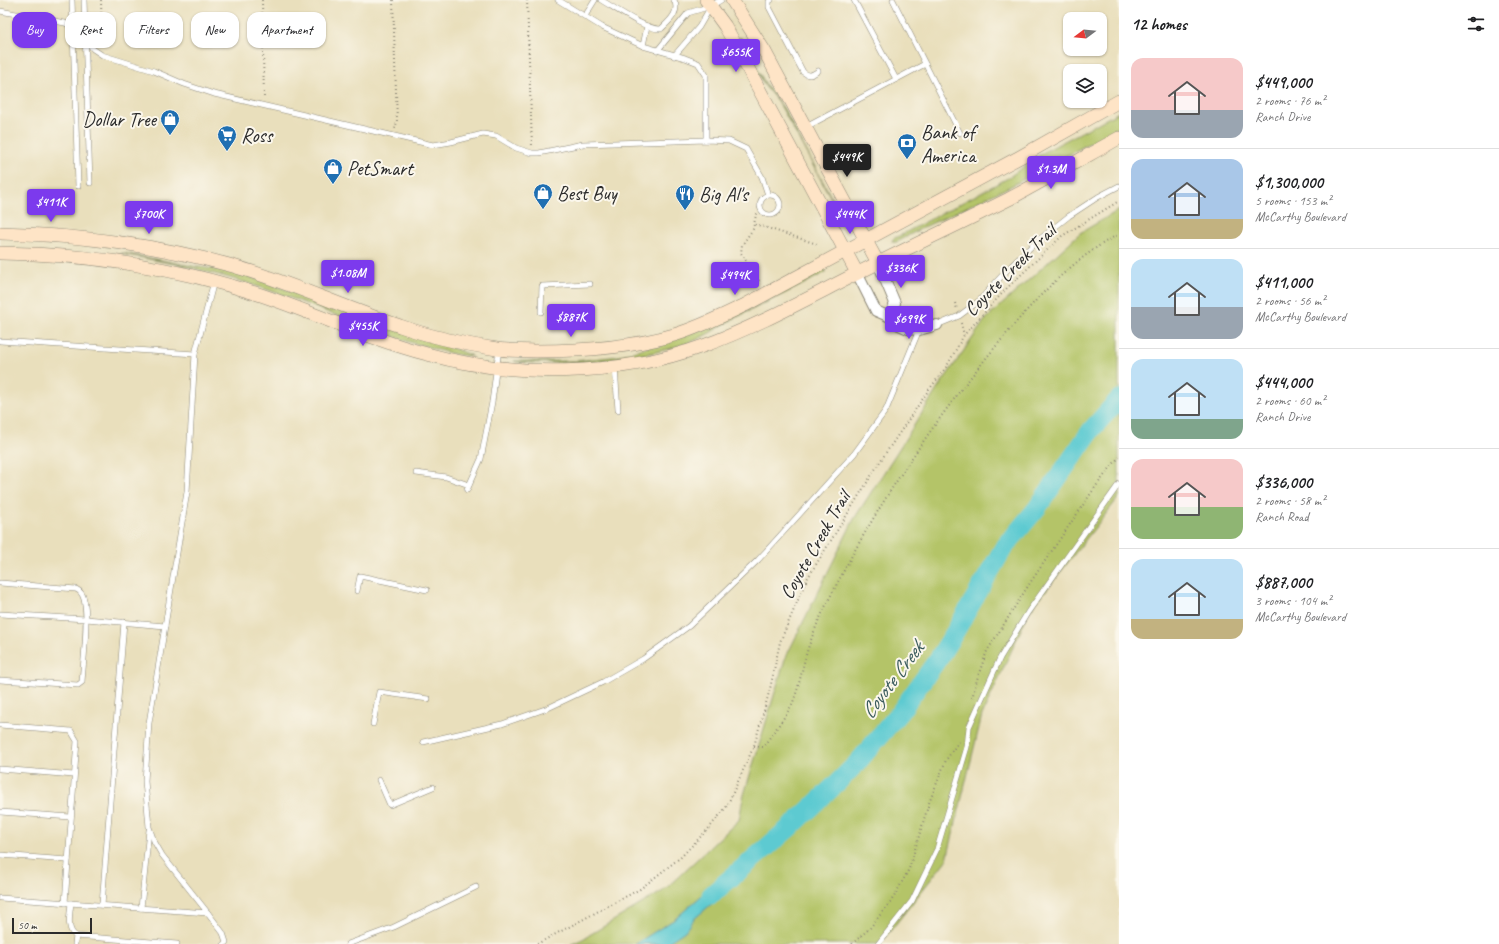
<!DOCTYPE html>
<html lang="en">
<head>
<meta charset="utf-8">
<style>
  body { margin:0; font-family:Caveat,sans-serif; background:#f2f2f2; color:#202124; height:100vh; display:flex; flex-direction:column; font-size:15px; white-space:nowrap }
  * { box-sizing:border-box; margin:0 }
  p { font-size:13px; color:#757577 }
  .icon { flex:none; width:22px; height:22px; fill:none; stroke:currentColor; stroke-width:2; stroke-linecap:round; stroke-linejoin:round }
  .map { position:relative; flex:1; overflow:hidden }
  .drawer { display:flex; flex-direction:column; background:#fff; width:380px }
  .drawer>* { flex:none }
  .banner { position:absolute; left:12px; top:12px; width:380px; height:36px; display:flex; gap:8px }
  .needle { width:26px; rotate:254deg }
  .buttons { position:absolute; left:1063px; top:12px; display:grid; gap:8px }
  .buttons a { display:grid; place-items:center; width:44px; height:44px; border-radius:8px; background:#fff; box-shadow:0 1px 3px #0004; font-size:20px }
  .scale { position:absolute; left:12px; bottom:10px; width:80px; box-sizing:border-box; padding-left:4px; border:2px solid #2b2b2b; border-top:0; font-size:11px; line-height:14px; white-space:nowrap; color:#2b2b2b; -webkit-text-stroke:3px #fbf7ec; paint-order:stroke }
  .price { position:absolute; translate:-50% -34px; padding:0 9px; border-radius:4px; background:#7c3aed; color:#fff; font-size:13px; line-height:26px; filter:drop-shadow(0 1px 2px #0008) }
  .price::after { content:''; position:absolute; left:50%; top:24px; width:12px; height:9px; margin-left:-6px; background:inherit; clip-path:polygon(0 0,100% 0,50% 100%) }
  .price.on { background:#222; color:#fff }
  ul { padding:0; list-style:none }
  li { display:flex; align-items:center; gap:12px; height:100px; padding:0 12px }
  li+li { border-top:1px solid #e0e0e0 }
  li span { display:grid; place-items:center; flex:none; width:112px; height:80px; border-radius:12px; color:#555 }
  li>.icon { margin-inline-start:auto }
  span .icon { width:48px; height:48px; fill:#fffc; stroke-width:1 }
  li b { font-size:17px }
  h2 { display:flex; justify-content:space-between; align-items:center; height:48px; padding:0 12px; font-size:17px }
  .tag { padding:0 14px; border-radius:12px; background:#fff; box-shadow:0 1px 3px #0004; font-size:14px; line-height:36px }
  .tag.on { background:#7c3aed; color:#fff }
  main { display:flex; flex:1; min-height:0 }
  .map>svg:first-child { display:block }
  .green { fill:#b4c467; stroke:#707849 }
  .water { fill:#5dcad1; stroke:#447a7e }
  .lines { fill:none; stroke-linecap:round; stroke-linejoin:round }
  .river { stroke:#5dcad1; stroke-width:19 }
  .lane-casing { stroke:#8a8574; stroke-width:6 }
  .street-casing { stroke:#8a8574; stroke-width:12 }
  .secondary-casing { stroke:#8a8574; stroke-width:14 }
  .path { stroke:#8a8574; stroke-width:2; stroke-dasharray:1 3; stroke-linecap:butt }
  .lane { stroke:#fff; stroke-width:5 }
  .street { stroke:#fff; stroke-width:10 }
  .secondary { stroke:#fee4c6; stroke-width:13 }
  .labels { text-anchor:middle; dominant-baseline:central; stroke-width:4; stroke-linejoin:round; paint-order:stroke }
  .poi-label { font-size:20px; fill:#2b2b2b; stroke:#fbf7ec; text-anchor:start }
  .street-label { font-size:20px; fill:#2b2b2b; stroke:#fbf7ec }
  .water-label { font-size:21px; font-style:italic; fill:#3a5b5d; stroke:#fbf7ec }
</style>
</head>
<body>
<main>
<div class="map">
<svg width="1119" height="944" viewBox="0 0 1119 944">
  <rect width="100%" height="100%" fill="#fbf7ec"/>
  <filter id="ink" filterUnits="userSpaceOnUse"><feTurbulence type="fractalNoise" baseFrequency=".025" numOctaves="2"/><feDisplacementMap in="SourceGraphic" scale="8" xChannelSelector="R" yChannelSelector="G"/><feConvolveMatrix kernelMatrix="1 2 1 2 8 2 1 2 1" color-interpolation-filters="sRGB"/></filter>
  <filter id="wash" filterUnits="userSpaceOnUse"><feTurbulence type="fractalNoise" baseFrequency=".012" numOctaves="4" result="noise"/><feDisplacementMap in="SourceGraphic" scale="16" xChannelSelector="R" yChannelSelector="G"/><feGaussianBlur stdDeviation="0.9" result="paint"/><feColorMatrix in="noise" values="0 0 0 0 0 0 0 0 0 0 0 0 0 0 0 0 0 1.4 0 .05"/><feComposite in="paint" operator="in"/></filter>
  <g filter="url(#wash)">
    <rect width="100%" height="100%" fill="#e9dfbc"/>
    <g class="green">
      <polygon points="740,37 766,85 784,109 842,218 779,103 765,86 740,39"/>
      <polygon points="1119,112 1119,127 1013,185 924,227 896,242 892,242 893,239 901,235 1008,178 1044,152"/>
      <polygon points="1119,210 1119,497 1029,612 982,715 947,859 880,944 571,944 581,940 663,891 739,820 743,798 785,659 854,519 938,388 985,320 1080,233"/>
      <path d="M122,253L198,267L236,272L443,344L472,356C458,356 442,351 428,347C377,334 329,311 280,294C228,275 175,263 122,254Z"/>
      <path d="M823,270H825L826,272C798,288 768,301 739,316C722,324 706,337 688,343C647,357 596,363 553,363C543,362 522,364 514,361H576L619,356L633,352L753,308Z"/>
    </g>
    <polygon class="water" points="726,874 736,883 693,920 685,931 666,944 635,944 675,919"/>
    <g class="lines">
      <polyline class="river" points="711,895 795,823 835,785 858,762 900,712 938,659 955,632 1003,549 1037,508 1092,429 1119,399"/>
    </g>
  </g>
  <g filter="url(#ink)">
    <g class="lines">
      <g class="lane-casing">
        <g id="lane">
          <polyline points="72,0 78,186"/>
          <polyline points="84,0 90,183"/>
          <polyline points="558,0 602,27 643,46 685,58 698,63 706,75 706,140"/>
          <path d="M601,0C615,8 646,30 661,29C668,22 681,12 674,0"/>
          <path d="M771,0L769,1V7L803,72C809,77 812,75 818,71"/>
          <polyline points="854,0 896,79"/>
          <polyline points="893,0 960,133"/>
          <polyline points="0,11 65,23 73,28 85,39 93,49 102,55 154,71 184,84 214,94 433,145 451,142 483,134 496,136 516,148 532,153 539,153 583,144 706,140 729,141 746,149 762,177 768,195"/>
          <polyline points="585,16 595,0"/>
          <polyline points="643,46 647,26"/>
          <polyline points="657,51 688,13 711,6 721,0"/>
          <polyline points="674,56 699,27 710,8"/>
          <polyline points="806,127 925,64"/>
          <circle cx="770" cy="205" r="10"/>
          <polyline points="541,312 542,286 590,284"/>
          <polyline points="937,325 959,316 979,301 1008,269 1036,242 1069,216 1098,197 1119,186"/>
          <polyline points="0,341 195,354"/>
          <polyline points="615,367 618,410"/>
          <polyline points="416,473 446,477 469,485"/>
          <polyline points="467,490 481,459 492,402 499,349"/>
          <path d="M0,583L76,589C78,590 80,591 81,593C91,604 83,665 82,682L78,685L0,680"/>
          <polyline points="357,591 360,576 427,590"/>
          <polyline points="0,614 86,619 165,626"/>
          <polyline points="373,724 379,692 428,699"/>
          <polyline points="0,725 71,731 77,741 65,903"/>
          <polyline points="423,742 502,724 548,708 603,682 643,659 689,626 758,560 854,454 886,410 919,330"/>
          <polyline points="0,769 74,775"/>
          <polyline points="379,780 390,805 433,787"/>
          <polyline points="0,812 71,817"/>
          <polyline points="0,855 68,860"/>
          <polyline points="0,898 208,913 162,855 154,841 149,827 145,781 149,723 187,492 195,354 214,281"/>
          <path d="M71,903C70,914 66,930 76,936L177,944"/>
          <polyline points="102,905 124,622"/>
          <polyline points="141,908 149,830"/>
          <polyline points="208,913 223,933 226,942 224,944"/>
          <polyline points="75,944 76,936"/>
          <polyline points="348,944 394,927 476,887"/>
          <polyline points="878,944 912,901 937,849 967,747 969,727 1000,658 1028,612 1119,484"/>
        </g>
      </g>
      <g class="street-casing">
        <g id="street">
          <polyline points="878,263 895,303 890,317"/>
          <polyline points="857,273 876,311 890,317 899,325 908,329 919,330 937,325"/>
        </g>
      </g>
      <g class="secondary-casing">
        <g id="secondary">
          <polyline points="706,0 725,26 736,46 857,273"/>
          <polyline points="732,0 765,52 878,263"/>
          <path d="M0,233C78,235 157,245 233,266C290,282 344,308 400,326C431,337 464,344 497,349C510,351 523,350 536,351C582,351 629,348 674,335C698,328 722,316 745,305L1020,157L1119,101"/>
          <path d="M0,253C88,254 174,267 258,294C315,313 369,339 427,354C513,378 618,377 703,346C761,325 815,294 870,267C916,244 963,222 1009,199C1046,179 1083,158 1119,138"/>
        </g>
      </g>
      <g class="path">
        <polyline points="101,0 102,47"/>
        <polyline points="262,0 264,99"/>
        <polyline points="393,0 397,122 395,129"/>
        <polyline points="527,0 532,146"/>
        <polyline points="755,224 817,244"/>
        <polyline points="759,281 741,253 742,245 753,229 756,215 761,209"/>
        <polyline points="955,303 957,309"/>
        <polyline points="961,323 964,335"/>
        <polyline points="972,698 978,676 987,651 1030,583 1096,486 1119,457"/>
        <path d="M754,746L763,747C771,735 788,714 793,702C801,682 803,660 811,640C818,620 829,599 839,580C880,501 931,426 987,357C1025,311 1065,263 1119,234"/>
        <polyline points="537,944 640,889 681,857 710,827 727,806 754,746 770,689 780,642 807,579 881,460 928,391 947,366 964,335 1007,288 1062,236 1119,201"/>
        <polyline points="852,944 870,928 894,897 909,869 929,803 946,760 960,740"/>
      </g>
      <use href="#lane" class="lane"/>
      <use href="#street" class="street"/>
      <use href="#secondary" class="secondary"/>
    </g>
  </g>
  <defs>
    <g id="shop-pin" transform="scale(1)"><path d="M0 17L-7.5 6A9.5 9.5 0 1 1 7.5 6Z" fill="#1f6fb2" stroke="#fbf7ec"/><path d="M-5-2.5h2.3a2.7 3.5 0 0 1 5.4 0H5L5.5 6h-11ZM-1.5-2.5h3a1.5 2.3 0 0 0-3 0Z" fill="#fff"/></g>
    <g id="supermarket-pin" transform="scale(1)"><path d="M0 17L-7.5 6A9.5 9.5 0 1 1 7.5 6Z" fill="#1f6fb2" stroke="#fbf7ec"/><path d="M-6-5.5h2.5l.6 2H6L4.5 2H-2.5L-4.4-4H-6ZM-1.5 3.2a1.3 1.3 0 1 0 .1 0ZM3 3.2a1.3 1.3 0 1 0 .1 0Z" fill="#fff"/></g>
    <g id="bank-pin" transform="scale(1)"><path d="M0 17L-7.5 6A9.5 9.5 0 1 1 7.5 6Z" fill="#1f6fb2" stroke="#fbf7ec"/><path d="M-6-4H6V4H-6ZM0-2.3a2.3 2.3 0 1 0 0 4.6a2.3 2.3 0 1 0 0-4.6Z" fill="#fff"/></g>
    <g id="restaurant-pin" transform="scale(1)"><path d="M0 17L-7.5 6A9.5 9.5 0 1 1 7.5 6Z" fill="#1f6fb2" stroke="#fbf7ec"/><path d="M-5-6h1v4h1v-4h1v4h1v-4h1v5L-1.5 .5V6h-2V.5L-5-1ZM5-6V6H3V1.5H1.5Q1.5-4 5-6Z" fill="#fff"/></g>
  </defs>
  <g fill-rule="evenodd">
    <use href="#shop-pin" x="170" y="119"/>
    <use href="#supermarket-pin" x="227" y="135"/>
    <use href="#bank-pin" x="907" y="143"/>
    <use href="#shop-pin" x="333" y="168"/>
    <use href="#shop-pin" x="543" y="193"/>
    <use href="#restaurant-pin" x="685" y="194"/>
  </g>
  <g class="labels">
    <g class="poi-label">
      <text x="156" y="119" text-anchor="end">Dollar Tree</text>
      <text x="921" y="132">Bank of<tspan x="921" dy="23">America</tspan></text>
      <text x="241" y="135">Ross</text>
      <text x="347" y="168">PetSmart</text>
      <text x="557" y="193">Best Buy</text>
      <text x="699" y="194">Big Al's</text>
    </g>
    <g class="street-label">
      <text transform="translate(1010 270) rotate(-45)">Coyote Creek Trail</text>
      <text transform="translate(815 545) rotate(-60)">Coyote Creek Trail</text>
    </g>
    <g class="water-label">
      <text transform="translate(892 680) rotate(-53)">Coyote Creek</text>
    </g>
  </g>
</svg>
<div class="buttons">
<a><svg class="needle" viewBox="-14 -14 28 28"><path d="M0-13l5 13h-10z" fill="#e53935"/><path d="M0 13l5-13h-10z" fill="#757577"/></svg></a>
<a><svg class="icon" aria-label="layers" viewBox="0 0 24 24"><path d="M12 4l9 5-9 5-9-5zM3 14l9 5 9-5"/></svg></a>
</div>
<div class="scale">50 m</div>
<b class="price" style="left:736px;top:73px">$655K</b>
<b class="price on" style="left:847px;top:178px">$449K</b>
<b class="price" style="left:1051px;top:190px">$1.3M</b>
<b class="price" style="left:51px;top:223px">$411K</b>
<b class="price" style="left:149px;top:235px">$700K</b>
<b class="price" style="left:850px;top:235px">$444K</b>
<b class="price" style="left:901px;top:289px">$336K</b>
<b class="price" style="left:348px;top:294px">$1.08M</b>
<b class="price" style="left:735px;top:296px">$494K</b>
<b class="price" style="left:571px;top:338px">$887K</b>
<b class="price" style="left:909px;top:340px">$699K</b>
<b class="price" style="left:363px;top:347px">$455K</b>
<div class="banner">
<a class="tag on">Buy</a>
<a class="tag">Rent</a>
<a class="tag">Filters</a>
<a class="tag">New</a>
<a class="tag">Apartment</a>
</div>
</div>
<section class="drawer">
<h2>12 homes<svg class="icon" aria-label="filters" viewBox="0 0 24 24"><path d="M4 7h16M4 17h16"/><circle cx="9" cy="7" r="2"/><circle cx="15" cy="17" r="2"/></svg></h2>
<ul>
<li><span style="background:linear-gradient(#f6c9c9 65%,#9aa5b1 0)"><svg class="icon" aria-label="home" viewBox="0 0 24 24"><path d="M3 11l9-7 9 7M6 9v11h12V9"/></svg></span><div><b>$449,000</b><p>2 rooms · 76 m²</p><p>Ranch Drive</p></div></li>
<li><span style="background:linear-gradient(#a9c7e8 75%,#c2b280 0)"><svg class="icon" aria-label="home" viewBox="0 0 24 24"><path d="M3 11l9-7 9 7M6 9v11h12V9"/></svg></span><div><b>$1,300,000</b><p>5 rooms · 153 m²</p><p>McCarthy Boulevard</p></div></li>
<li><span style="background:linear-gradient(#bfe0f5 60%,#9aa5b1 0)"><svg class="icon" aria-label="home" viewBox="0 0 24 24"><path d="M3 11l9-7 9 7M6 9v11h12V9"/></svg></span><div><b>$411,000</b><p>2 rooms · 56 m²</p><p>McCarthy Boulevard</p></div></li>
<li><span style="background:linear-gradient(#bfe0f5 75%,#7fa58c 0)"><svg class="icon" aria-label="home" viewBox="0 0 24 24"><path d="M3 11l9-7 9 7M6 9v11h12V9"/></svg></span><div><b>$444,000</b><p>2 rooms · 60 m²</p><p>Ranch Drive</p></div></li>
<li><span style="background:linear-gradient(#f6c9c9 60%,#8fb573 0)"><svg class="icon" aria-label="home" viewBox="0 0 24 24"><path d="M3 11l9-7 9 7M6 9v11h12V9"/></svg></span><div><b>$336,000</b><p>2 rooms · 58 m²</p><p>Ranch Road</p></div></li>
<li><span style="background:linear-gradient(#bfe0f5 75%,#c2b280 0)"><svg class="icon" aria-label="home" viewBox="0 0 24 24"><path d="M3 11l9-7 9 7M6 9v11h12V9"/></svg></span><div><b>$887,000</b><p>3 rooms · 104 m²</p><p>McCarthy Boulevard</p></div></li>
</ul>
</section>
</main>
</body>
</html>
